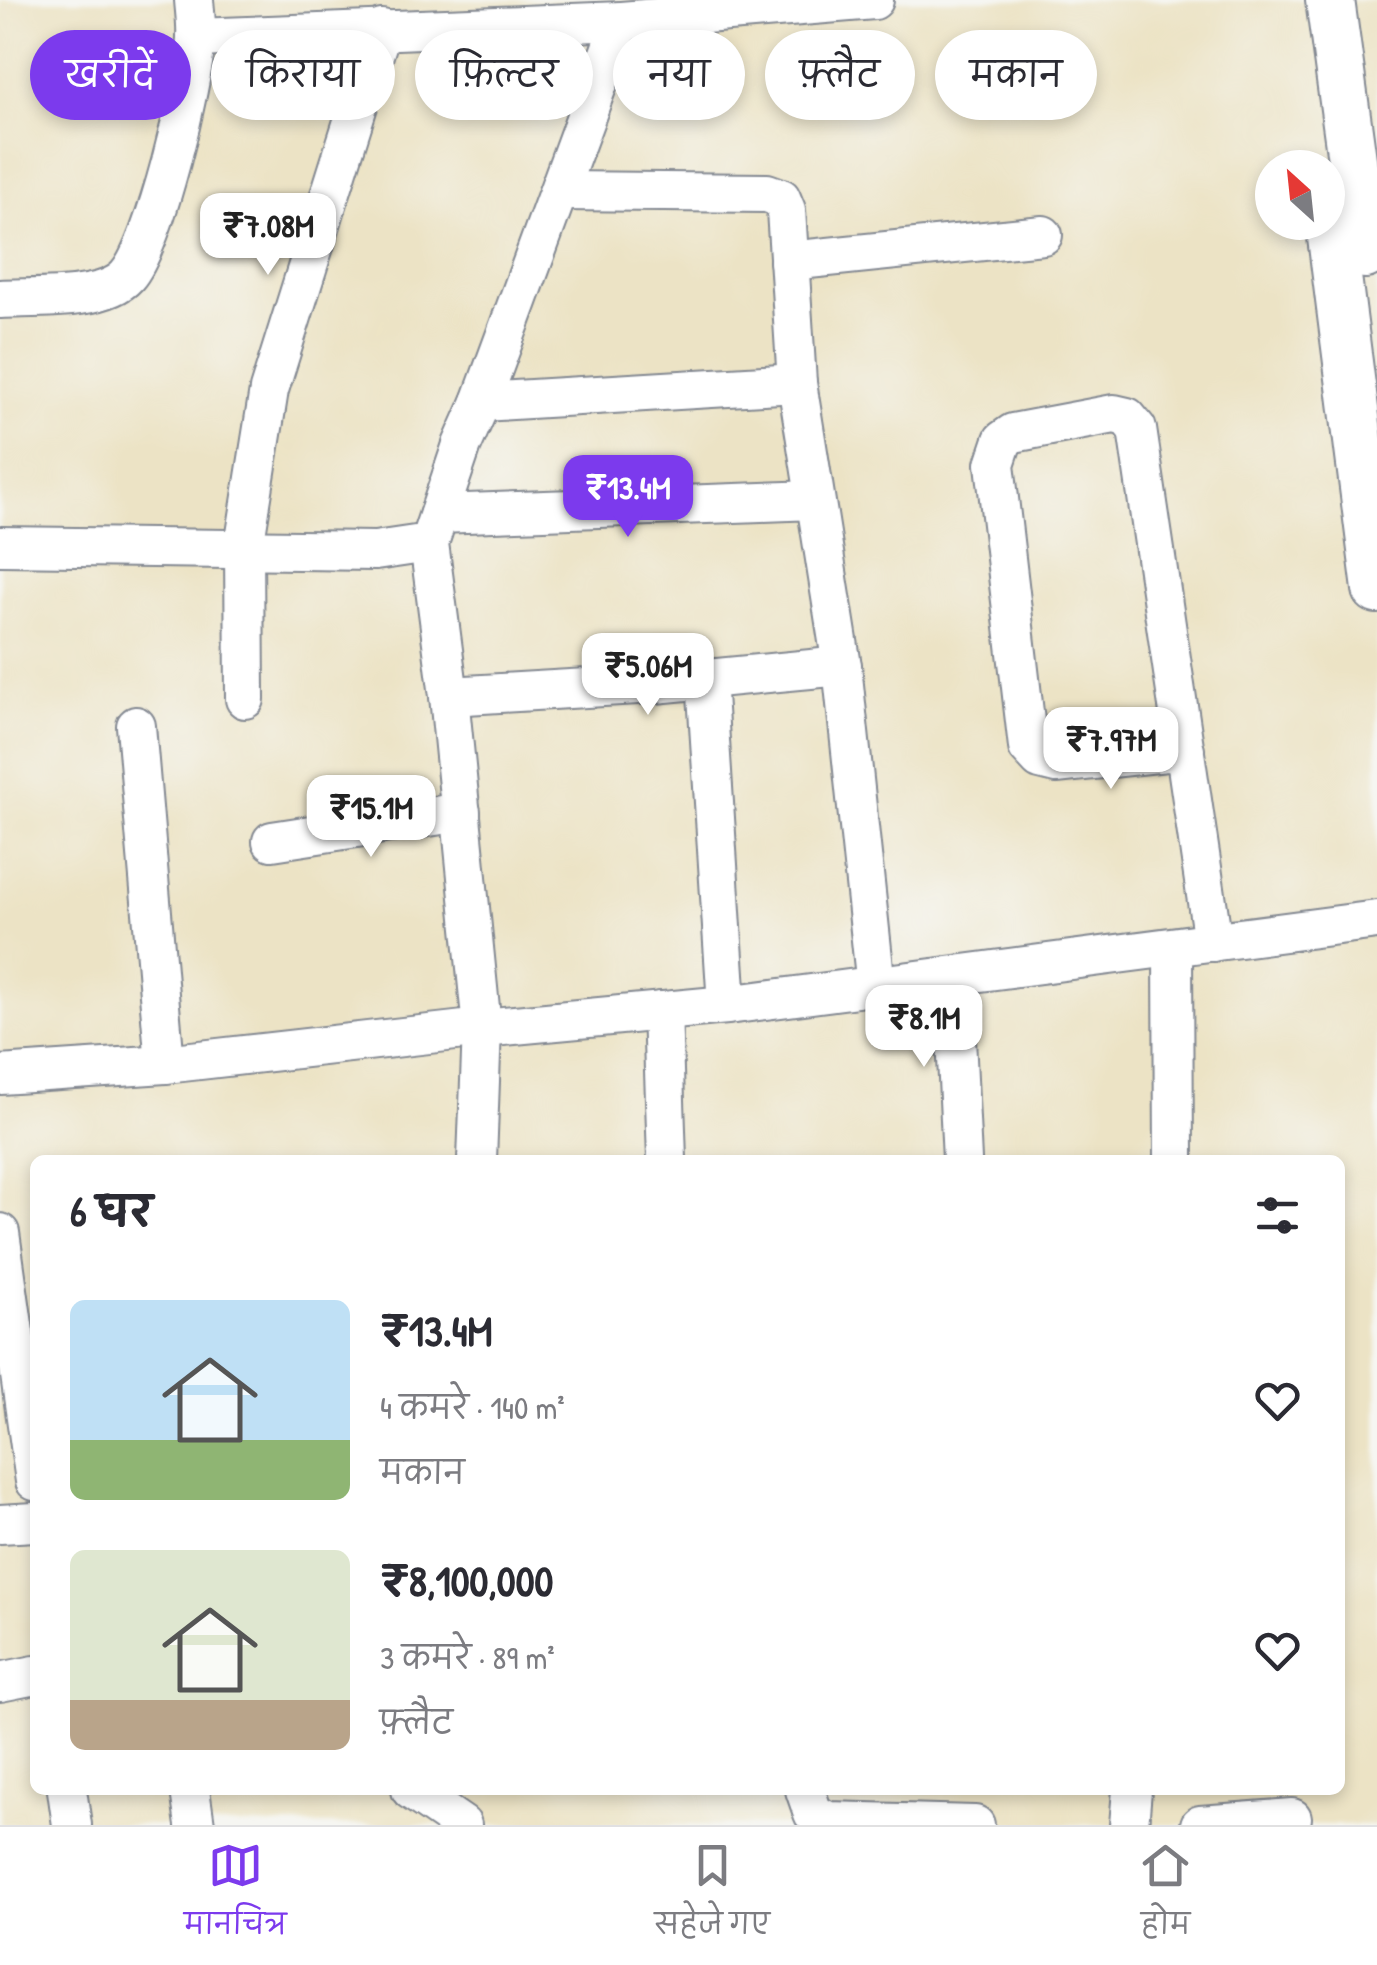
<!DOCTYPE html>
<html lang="hi">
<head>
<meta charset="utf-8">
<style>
  body { margin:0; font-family:"Patrick Hand","Playpen Sans Deva",sans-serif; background:#f2f2f3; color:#2b2b33; height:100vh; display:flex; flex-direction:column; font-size:38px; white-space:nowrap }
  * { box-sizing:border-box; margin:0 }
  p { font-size:32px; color:#7c7c81 }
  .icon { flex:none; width:55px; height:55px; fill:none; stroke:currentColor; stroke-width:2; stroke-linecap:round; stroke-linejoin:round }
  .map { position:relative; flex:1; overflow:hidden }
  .details { position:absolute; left:30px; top:1155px; width:1315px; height:640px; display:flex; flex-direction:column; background:#fff; border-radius:15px; box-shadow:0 5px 15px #0003 }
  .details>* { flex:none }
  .guide { position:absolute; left:30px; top:30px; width:1318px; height:90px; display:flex; gap:20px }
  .needle { width:65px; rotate:333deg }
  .tools { position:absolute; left:1255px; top:150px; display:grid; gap:20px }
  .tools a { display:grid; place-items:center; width:90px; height:90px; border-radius:50%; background:#fff; box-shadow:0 5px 15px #0003; font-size:50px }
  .price { position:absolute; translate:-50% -85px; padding:0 22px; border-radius:20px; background:#fff; color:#222; font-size:32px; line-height:65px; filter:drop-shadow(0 2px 5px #0008) }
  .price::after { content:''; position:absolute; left:50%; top:60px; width:30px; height:22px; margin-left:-15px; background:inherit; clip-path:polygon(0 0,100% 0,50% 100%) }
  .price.current { background:#7c3aed; color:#fff }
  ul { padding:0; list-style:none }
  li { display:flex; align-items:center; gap:30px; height:250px; padding:0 40px }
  li span { display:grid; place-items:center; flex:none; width:280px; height:200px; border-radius:15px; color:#555 }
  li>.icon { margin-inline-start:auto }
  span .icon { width:120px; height:120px; fill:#fffc; stroke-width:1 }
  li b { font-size:42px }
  h2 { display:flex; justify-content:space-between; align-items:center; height:120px; padding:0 40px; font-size:42px }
  .chip { padding:0 35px; border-radius:45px; background:#fff; box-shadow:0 5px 15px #0003; font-size:35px; line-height:90px }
  .chip.current { background:#7c3aed; color:#fff }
  .menu { display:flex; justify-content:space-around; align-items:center; height:140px; border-top:2px solid #e1e1e2; background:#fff; font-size:28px; color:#7c7c81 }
  .menu a { display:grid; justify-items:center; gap:5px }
  .menu .current { color:#7c3aed }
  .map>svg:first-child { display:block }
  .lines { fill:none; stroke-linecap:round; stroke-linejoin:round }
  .minor-casing { stroke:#848992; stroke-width:42 }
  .tertiary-casing { stroke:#848992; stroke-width:52 }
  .minor { stroke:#fff; stroke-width:38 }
  .tertiary { stroke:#fff; stroke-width:48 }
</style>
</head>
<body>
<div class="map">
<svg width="1377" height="1825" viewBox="0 0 1377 1825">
  <rect width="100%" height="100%" fill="#f6f6f2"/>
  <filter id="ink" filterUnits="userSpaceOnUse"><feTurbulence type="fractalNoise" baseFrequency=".01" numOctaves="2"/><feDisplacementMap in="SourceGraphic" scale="20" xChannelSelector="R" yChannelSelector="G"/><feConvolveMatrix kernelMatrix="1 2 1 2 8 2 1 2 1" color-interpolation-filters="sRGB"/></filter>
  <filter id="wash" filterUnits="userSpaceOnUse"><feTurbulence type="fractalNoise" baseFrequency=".0048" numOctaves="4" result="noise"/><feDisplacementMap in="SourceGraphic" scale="40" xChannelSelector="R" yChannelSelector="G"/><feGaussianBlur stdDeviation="2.25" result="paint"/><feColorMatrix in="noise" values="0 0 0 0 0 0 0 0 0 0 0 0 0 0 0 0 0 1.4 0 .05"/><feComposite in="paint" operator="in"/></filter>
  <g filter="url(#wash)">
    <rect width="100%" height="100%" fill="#ece3c5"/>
  </g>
  <g filter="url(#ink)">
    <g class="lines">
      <g class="minor-casing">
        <g id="minor">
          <polyline points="196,38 621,21 874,0"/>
          <polyline points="560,191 767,193 781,198 786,210 797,383 842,666 876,987"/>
          <polyline points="789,261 1043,235"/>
          <path d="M0,299C33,297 104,302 127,276C155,245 193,83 196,39C197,26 195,13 194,0"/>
          <polyline points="481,402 797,383"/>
          <polyline points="439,514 815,500"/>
          <polyline points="0,546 375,551 429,543"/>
          <polyline points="706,678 727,1005"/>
          <polyline points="449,696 655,684 842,666"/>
          <polyline points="245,699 244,547 269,390 382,29"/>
          <polyline points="136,726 165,1064"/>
          <polyline points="1185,750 1056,764 1040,760 1028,747 995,464 1003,440 1013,433 1114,414 1127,417 1137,429 1213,942"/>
          <polyline points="272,841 461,812"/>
          <polyline points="1173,949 1174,1160"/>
          <polyline points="953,977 962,1160"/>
          <polyline points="662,1011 667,1160"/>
          <polyline points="0,1075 165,1064 482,1028 727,1005 1377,920"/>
          <polyline points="477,1160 482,1028 449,696 429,543 462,445 481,402 621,21"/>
          <polyline points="0,1233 35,1481"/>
          <polyline points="0,1524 35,1522"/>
          <polyline points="0,1682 35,1675"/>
          <polyline points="67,1790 72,1825"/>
          <polyline points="190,1790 195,1825"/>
          <polyline points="411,1790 462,1825"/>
          <polyline points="805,1790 813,1813 828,1821 975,1825"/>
          <polyline points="1129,1825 1132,1790"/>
          <polyline points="1200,1825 1292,1818"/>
        </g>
      </g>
      <g class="tertiary-casing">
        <g id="tertiary">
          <polyline points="1330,0 1365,254"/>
          <polyline points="1328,206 1377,589"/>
        </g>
      </g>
      <use href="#minor" class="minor"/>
      <use href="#tertiary" class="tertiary"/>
    </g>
  </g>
</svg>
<div class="tools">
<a><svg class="needle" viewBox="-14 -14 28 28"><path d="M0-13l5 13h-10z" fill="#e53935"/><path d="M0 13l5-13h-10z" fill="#7c7c81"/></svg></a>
</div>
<b class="price" style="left:268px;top:278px">₹7.08M</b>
<b class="price current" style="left:628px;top:540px">₹13.4M</b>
<b class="price" style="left:648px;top:718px">₹5.06M</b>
<b class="price" style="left:1111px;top:792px">₹7.97M</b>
<b class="price" style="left:371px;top:860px">₹15.1M</b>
<b class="price" style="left:924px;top:1070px">₹8.1M</b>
<div class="guide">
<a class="chip current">खरीदें</a>
<a class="chip">किराया</a>
<a class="chip">फ़िल्टर</a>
<a class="chip">नया</a>
<a class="chip">फ़्लैट</a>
<a class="chip">मकान</a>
</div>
<section class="details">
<h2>6 घर<svg class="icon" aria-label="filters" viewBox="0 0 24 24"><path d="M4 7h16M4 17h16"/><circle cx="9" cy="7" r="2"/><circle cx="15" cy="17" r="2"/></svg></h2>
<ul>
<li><span style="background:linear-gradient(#bfe0f5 70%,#8fb573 0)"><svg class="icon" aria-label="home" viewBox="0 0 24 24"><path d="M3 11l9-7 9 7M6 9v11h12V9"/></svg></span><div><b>₹13.4M</b><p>4 कमरे · 140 m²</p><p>मकान</p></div><svg class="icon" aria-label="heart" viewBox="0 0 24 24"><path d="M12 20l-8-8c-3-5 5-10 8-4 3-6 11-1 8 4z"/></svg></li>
<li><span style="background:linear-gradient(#dfe7d0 75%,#b9a48a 0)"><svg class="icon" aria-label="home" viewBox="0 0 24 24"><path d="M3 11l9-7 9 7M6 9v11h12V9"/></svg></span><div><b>₹8,100,000</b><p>3 कमरे · 89 m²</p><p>फ़्लैट</p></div><svg class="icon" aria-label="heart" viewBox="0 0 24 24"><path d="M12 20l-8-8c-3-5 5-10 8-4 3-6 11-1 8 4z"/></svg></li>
</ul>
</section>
</div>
<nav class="menu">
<a class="current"><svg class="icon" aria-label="map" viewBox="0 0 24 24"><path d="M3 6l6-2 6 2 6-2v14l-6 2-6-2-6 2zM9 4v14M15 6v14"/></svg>मानचित्र</a>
<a><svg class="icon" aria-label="saved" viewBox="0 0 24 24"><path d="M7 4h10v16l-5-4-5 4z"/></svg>सहेजे गए</a>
<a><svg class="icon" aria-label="home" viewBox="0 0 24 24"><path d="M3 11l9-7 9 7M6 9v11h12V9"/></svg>होम</a>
</nav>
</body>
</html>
